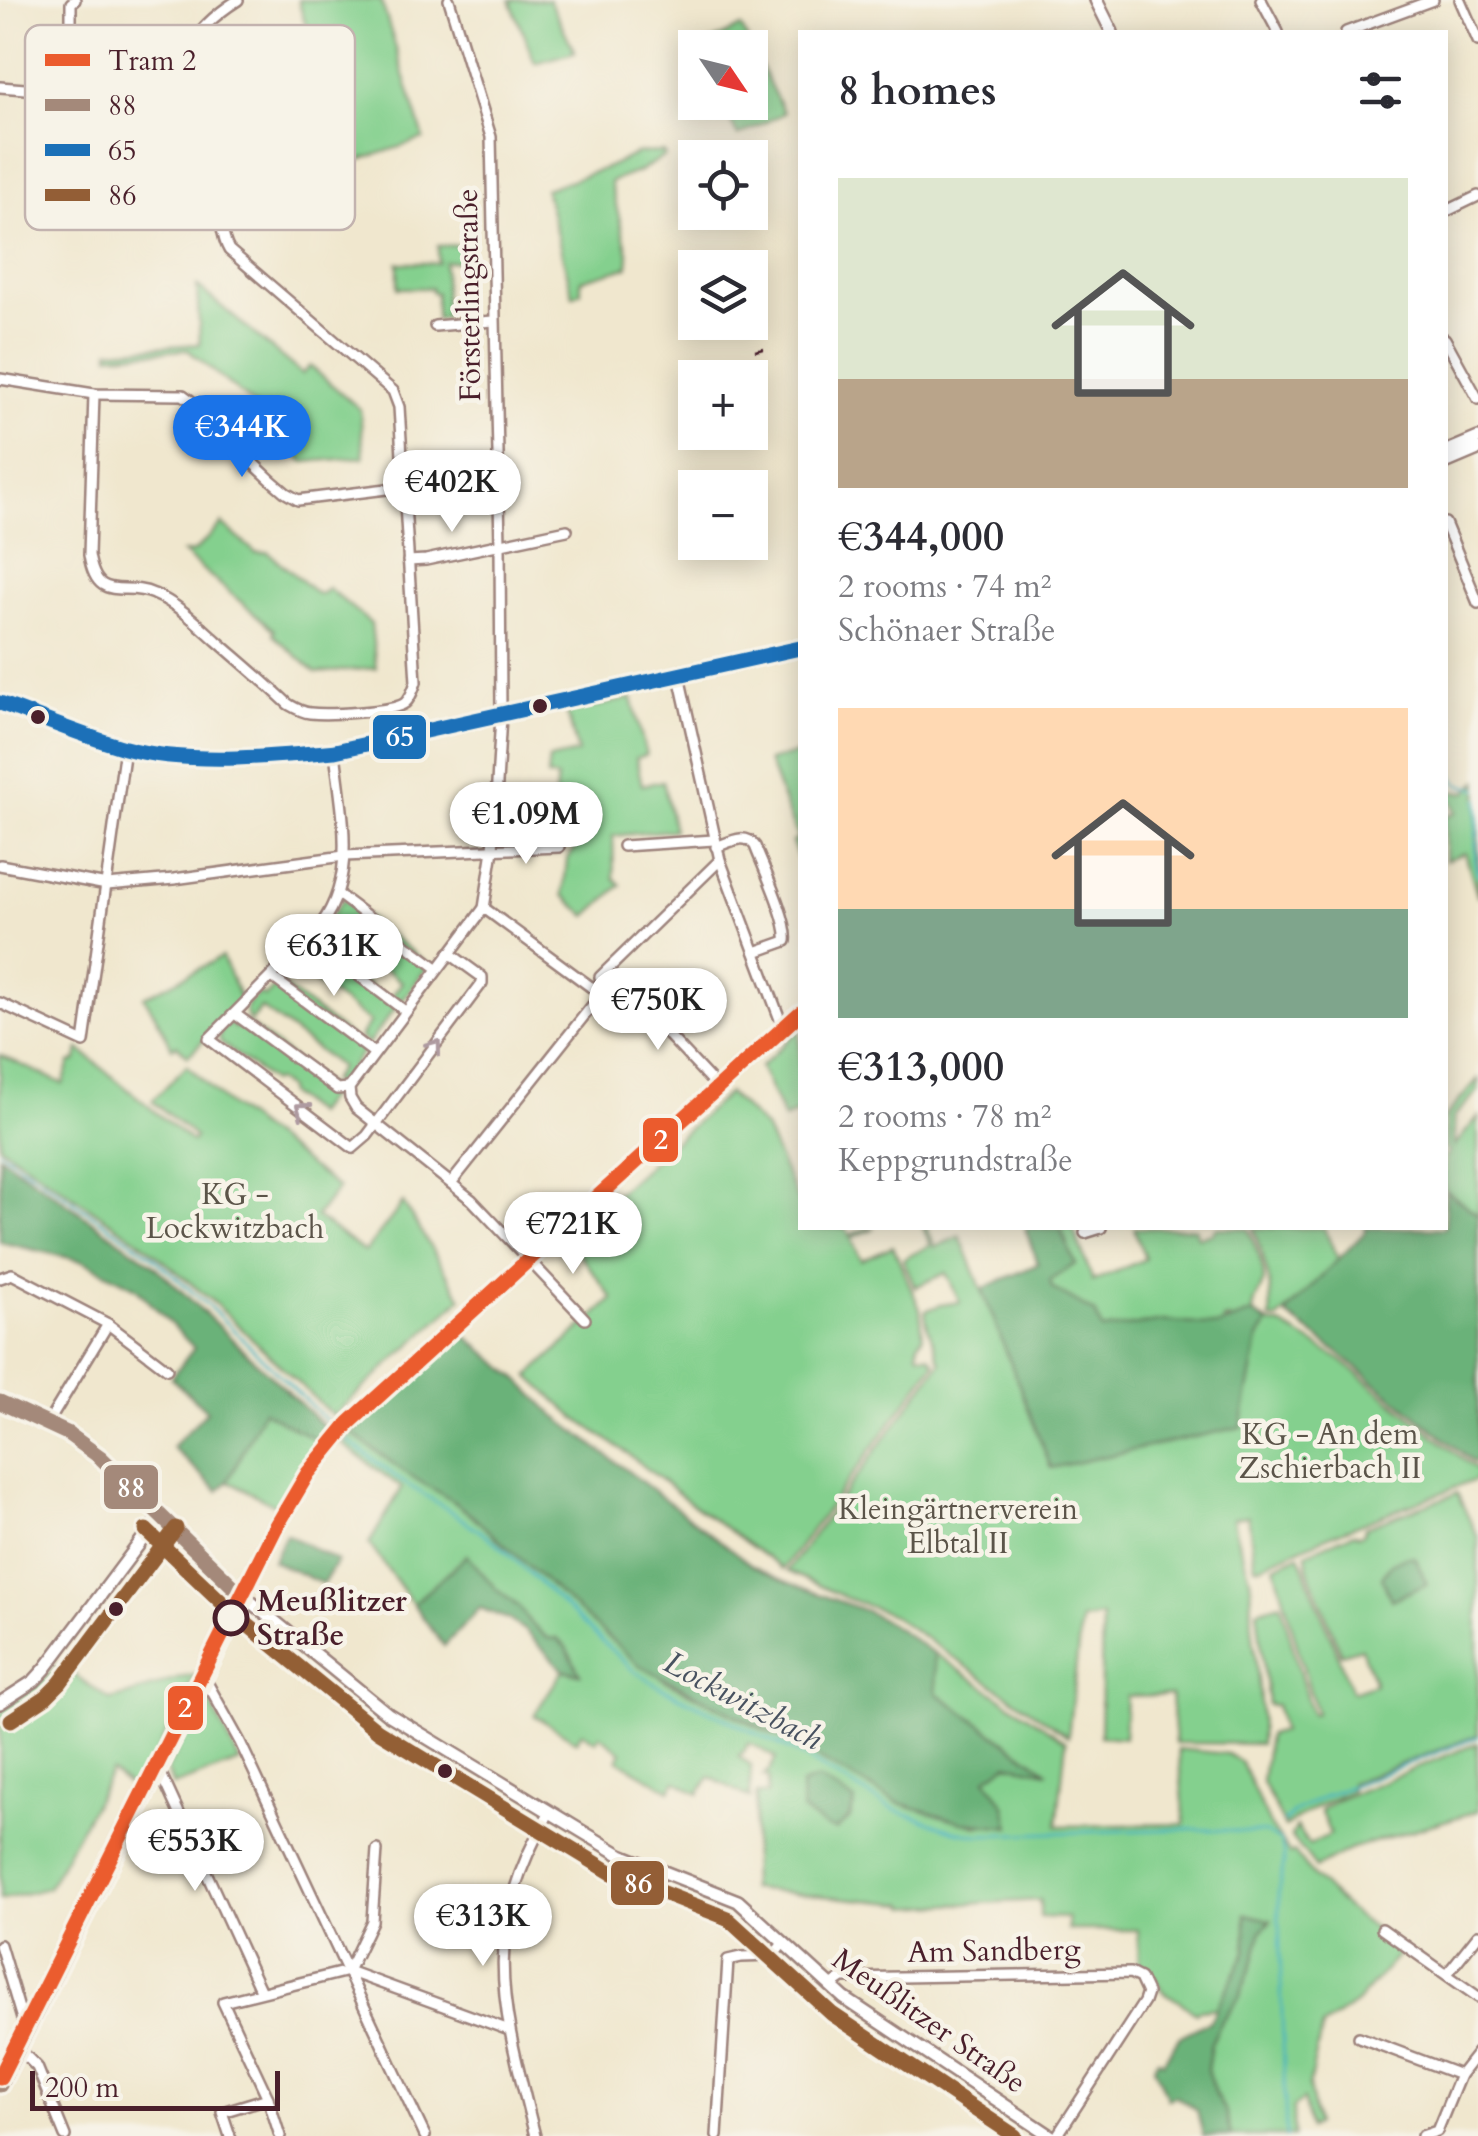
<!DOCTYPE html>
<html lang="en">
<head>
<meta charset="utf-8">
<style>
  body { margin:0; font-family:Cardo,serif; background:#f7f7f7; color:#2b2b33; height:100vh; display:flex; flex-direction:column; font-size:38px; white-space:nowrap }
  * { box-sizing:border-box; margin:0 }
  p { font-size:32px; color:#7c7c81 }
  .icon { flex:none; width:55px; height:55px; fill:none; stroke:currentColor; stroke-width:2; stroke-linecap:round; stroke-linejoin:round }
  .map { position:relative; flex:1; overflow:hidden }
  .side { position:absolute; left:798px; top:30px; width:650px; height:1200px; display:flex; flex-direction:column; background:#fff; border-radius:0px; box-shadow:0 5px 25px #0003 }
  .side>* { flex:none }
  .needle { width:65px; rotate:125deg }
  .controls { position:absolute; left:678px; top:30px; display:grid; gap:20px }
  .controls a { display:grid; place-items:center; width:90px; height:90px; border-radius:0px; background:#fff; box-shadow:0 5px 25px #0003; font-size:50px }
  .scale { position:absolute; left:30px; bottom:25px; width:250px; box-sizing:border-box; padding-left:10px; border:5px solid #4a1f2b; border-top:0; font-size:28px; line-height:35px; white-space:nowrap; color:#4a1f2b; -webkit-text-stroke:8px #f7f3e8; paint-order:stroke }
  .price { position:absolute; translate:-50% -85px; padding:0 22px; border-radius:35px; background:#fff; color:#222; font-size:32px; line-height:65px; filter:drop-shadow(0 2px 5px #0008) }
  .price::after { content:''; position:absolute; left:50%; top:60px; width:30px; height:22px; margin-left:-15px; background:inherit; clip-path:polygon(0 0,100% 0,50% 100%) }
  .price.active { background:#1a73e8; color:#fff }
  ul { padding:0; list-style:none }
  li { display:grid; align-content:center; gap:20px; height:530px; padding:0 40px }
  li span { display:grid; place-items:center; height:310px; border-radius:0px; color:#555 }
  li>.icon { margin-inline-start:auto }
  span .icon { width:180px; height:180px; fill:#fffc; stroke-width:1 }
  li b { font-size:42px }
  h2 { display:flex; justify-content:space-between; align-items:center; height:120px; padding:0 40px; font-size:42px }
  .map>svg:first-child { display:block }
  .green { fill:#84d08e; stroke:#67785c; stroke-width:2.5 }
  .forest { fill:#6bb279; stroke:#5a6852; stroke-width:2.5 }
  .lines { fill:none; stroke-linecap:round; stroke-linejoin:round }
  .stream { stroke:#44b2c1; stroke-width:2.5 }
  .minor-casing { stroke:#9d837c; stroke-width:14 }
  .tertiary-casing { stroke:#9d837c; stroke-width:16 }
  .minor { stroke:#fff; stroke-width:9 }
  .tertiary { stroke:#fff; stroke-width:11 }
  .tram { stroke:#4a1f2b; stroke-width:2.5 }
  .rail { stroke:#4a1f2b; stroke-width:2.5; stroke-dasharray:15 8; stroke-linecap:butt }
  .bus-1-casing { stroke:#f7f3e8; stroke-width:22 }
  .bus-2-casing { stroke:#f7f3e8; stroke-width:22 }
  .bus-3-casing { stroke:#f7f3e8; stroke-width:22 }
  .bus-1 { stroke:#a4897a; stroke-width:15 }
  .bus-2 { stroke:#1a70b8; stroke-width:15 }
  .bus-3 { stroke:#935e36; stroke-width:15 }
  .tram-1-casing { stroke:#f7f3e8; stroke-width:22 }
  .tram-1 { stroke:#eb5b2d; stroke-width:15 }
  .oneway { stroke:#ae9aa0 }
  .bus-dot { fill:#4a1f2b; stroke:#f7f3e8; stroke-width:4 }
  .stop-dot { fill:#f7f3e8; stroke:#4a1f2b; stroke-width:5 }
  .labels { text-anchor:middle; dominant-baseline:central; stroke-width:9; stroke-linejoin:round; paint-order:stroke }
  .street-label { font-size:30px; fill:#4a1f2b; stroke:#f7f3e8 }
  .park-label { font-size:30px; fill:#5b5449; stroke:#f7f3e8 }
  .stop-label { font-size:30px; font-weight:bold; fill:#4a1f2b; stroke:#f7f3e8; text-anchor:start }
  .water-label { font-size:32px; font-style:italic; fill:#485260; stroke:#f7f3e8 }
  .key { fill:#f7f3e8; stroke:#c3b3af; stroke-width:2.5 }
  .key-label { font-size:28px; fill:#4a1f2b }
  .line-badge { stroke:#f7f3e8; stroke-width:4 }
  .badge-label { font-size:28px; text-anchor:middle; font-weight:bold; fill:#fff }
</style>
</head>
<body>
<div class="map">
<svg width="1478" height="2136" viewBox="0 0 1478 2136">
  <rect width="100%" height="100%" fill="#f7f3e8"/>
  <filter id="ink" filterUnits="userSpaceOnUse"><feTurbulence type="fractalNoise" baseFrequency=".01" numOctaves="2"/><feDisplacementMap in="SourceGraphic" scale="20" xChannelSelector="R" yChannelSelector="G"/><feConvolveMatrix kernelMatrix="1 2 1 2 8 2 1 2 1" color-interpolation-filters="sRGB"/></filter>
  <filter id="wash" filterUnits="userSpaceOnUse"><feTurbulence type="fractalNoise" baseFrequency=".0048" numOctaves="4" result="noise"/><feDisplacementMap in="SourceGraphic" scale="40" xChannelSelector="R" yChannelSelector="G"/><feGaussianBlur stdDeviation="2.25" result="paint"/><feColorMatrix in="noise" values="0 0 0 0 0 0 0 0 0 0 0 0 0 0 0 0 0 1.4 0 .05"/><feComposite in="paint" operator="in"/></filter>
  <g filter="url(#wash)">
    <rect width="100%" height="100%" fill="#f0e7ce"/>
    <g class="green">
      <polygon points="298,0 381,0 424,139 348,164"/>
      <polygon points="510,0 549,0 575,52 535,63"/>
      <polygon points="741,27 784,113 738,136 721,103 750,102 750,48 701,47"/>
      <polygon points="663,152 665,156 640,171 610,182 629,256 628,267 581,280 581,292 573,296 545,189 608,167 638,153"/>
      <polygon points="463,245 463,261 444,262 445,318 436,319 436,293 432,292 431,288 398,288 398,263 438,263 438,246"/>
      <polygon points="197,286 302,374 310,366 360,409 364,457 305,462 253,419 260,410 188,350 110,355 110,350 200,344"/>
      <polygon points="222,524 256,553 268,552 317,594 323,593 328,588 371,624 376,668 316,673 273,635 274,630 183,553 194,552"/>
      <polygon points="632,698 646,755 636,758 642,785 663,781 674,830 613,836 614,878 621,885 587,916 563,895 567,859 578,845 578,815 564,812 555,795 557,778 547,776 549,759 578,753 567,713"/>
      <polygon points="800,753 800,862 792,842 798,839 768,761"/>
      <polygon points="1478,781 1478,897 1465,853 1445,860 1445,817 1456,813 1449,792 1467,792"/>
      <polygon points="343,899 429,965 401,1002 392,996 402,982 326,924"/>
      <polygon points="310,940 397,1006 368,1044 360,1037 370,1022 294,967 284,980 281,978 281,971"/>
      <polygon points="222,957 242,1003 188,1056 177,1045 172,1048 156,1016 144,997"/>
      <path d="M279,983L365,1048L338,1085L331,1081L340,1067L261,1008L251,1021C239,1010 249,1002 259,993L265,997Z"/>
      <path d="M243,1020L333,1090L315,1114L288,1094L286,1087L275,1080L272,1082L221,1043C216,1034 222,1029 229,1023L235,1028Z"/>
      <polygon points="798,1031 800,1032 800,1111 784,1119 760,1067"/>
      <polygon points="79,1049 192,1142 195,1137 152,1101 187,1065 224,1101 338,1188 316,1217 365,1252 403,1203 462,1298 333,1416 219,1307 147,1247 0,1146 0,1055 63,1084 70,1063 77,1060"/>
      <polygon points="1478,1079 1478,1091 1454,1117 1454,1146 1478,1117 1478,1215 1445,1190 1445,1157 1449,1152 1445,1149 1445,1117"/>
      <polygon points="728,1093 765,1128 800,1205 800,1228 846,1228 850,1235 867,1228 875,1228 851,1238 861,1260 893,1246 920,1309 923,1336 918,1343 918,1354 930,1356 935,1363 783,1569 688,1501 627,1453 574,1417 529,1376 613,1299 569,1240 569,1236"/>
      <path d="M923,1228H927L935,1247L960,1236L1007,1352L1240,1427L1258,1340L1268,1323L1283,1326L1341,1360L1478,1471V1479L1336,1533L1260,1566H1255L1248,1516L1233,1518C1235,1540 1246,1558 1250,1579C1253,1594 1251,1610 1252,1626C1256,1666 1263,1704 1260,1744L1175,1743L1171,1695L1126,1696L1124,1738L1100,1736L1102,1617L1081,1620L1068,1736L890,1614L846,1598L787,1571L941,1362C935,1354 937,1349 933,1341C928,1330 926,1323 925,1311L940,1305L960,1302L946,1273L915,1287L903,1259L931,1245Z"/>
      <path d="M1060,1228H1073L1093,1281L1145,1259L1134,1228H1195L1198,1237L1213,1233L1215,1228H1248C1253,1241 1267,1270 1263,1283C1259,1295 1253,1300 1253,1313L1231,1322L1229,1319L1224,1320L1225,1325L1218,1326L1101,1330L1095,1313L1052,1288L1049,1281L1075,1264Z"/>
      <path d="M1253,1228H1324L1339,1261L1277,1320L1270,1319C1273,1280 1265,1263 1253,1228Z"/>
      <polygon points="263,1410 322,1443 279,1507 228,1481"/>
      <path d="M351,1433L409,1475L453,1501L471,1515L666,1681L796,1746L896,1802L978,1826L1005,1805L986,1778L1008,1764L1046,1770L937,1693L934,1653L1066,1741L1057,1826L1185,1824L1178,1749L1228,1754L1241,1762L1270,1825L1290,1854L1294,1852C1322,1892 1363,1922 1403,1950L1356,2003L1322,2027L1309,2086L1316,2124L1310,2128L1303,2099L1293,2108L1294,2136H1231L1226,2113L1215,2094L1207,2070L1211,2043L1223,2019L1239,1998L1255,1957L1261,1931L1271,1921L1246,1914V1952L1218,2008L1199,2010L1196,2013L1162,1990L1149,1970H1139L1138,1930H1068V1918L1040,1917V1900L907,1907L906,1904L750,1889L757,1794H767L769,1777L763,1776L770,1770L776,1758L749,1743L742,1754H740L739,1757L751,1765L750,1798L710,1777L699,1794L676,1781L670,1790L618,1760L622,1752L600,1735L596,1741L582,1732L576,1741L534,1715L563,1670L579,1674L557,1639L547,1638L530,1623L520,1608L497,1590L467,1556L413,1604L369,1544L402,1488L343,1444Z"/>
      <polygon points="1457,1493 1478,1538 1478,1735 1350,1783 1351,1791 1318,1806 1285,1827 1262,1782 1268,1735 1282,1731 1276,1705 1268,1705 1257,1610 1281,1603 1311,1714 1316,1713 1275,1566 1299,1555 1352,1692 1375,1684 1361,1648 1341,1654 1307,1566 1306,1553 1353,1533 1359,1535 1363,1534 1365,1527"/>
      <path d="M59,1664L110,1700C139,1694 165,1680 195,1675L138,1792L111,1772L48,1888L0,1900V1713L45,1679Z"/>
      <polygon points="206,1694 240,1762 173,1786 167,1770"/>
      <polygon points="1477,1743 1478,1811 1353,1848 1316,1868 1291,1836 1296,1827 1309,1845 1330,1834 1320,1810 1337,1800"/>
    </g>
    <g class="forest">
      <polygon points="0,1156 153,1264 332,1434 322,1443 263,1411 228,1481 218,1491 172,1447 207,1411 171,1378 194,1348 136,1288 83,1261 0,1242"/>
      <polygon points="1445,1190 1478,1215 1478,1460 1474,1463 1341,1355 1285,1314 1366,1231 1365,1228 1445,1228"/>
      <polygon points="1025,1228 1060,1228 1075,1264 1050,1280 1052,1288 1095,1313 1102,1330 1165,1321 1218,1326 1253,1313 1268,1323 1258,1340 1241,1427 1051,1468 982,1289 1038,1264"/>
      <path d="M460,1331L517,1378L555,1416L753,1566C787,1584 822,1595 858,1608C886,1618 910,1638 934,1653L937,1693L1048,1772L1008,1764L986,1778L1005,1805L1010,1827L962,1822L896,1802L796,1746L639,1665L471,1515L453,1501L409,1475L351,1433Z"/>
      <polygon points="286,1534 337,1561 323,1584 272,1561"/>
      <polygon points="467,1555 497,1590 520,1608 530,1623 547,1638 557,1639 566,1647 580,1674 563,1670 524,1630 508,1619 480,1608 444,1646 413,1604"/>
      <polygon points="1405,1557 1415,1557 1427,1584 1391,1600 1382,1577 1391,1564"/>
      <polygon points="818,1779 855,1801 850,1818 836,1830 825,1827 802,1810 801,1785"/>
      <polygon points="1246,1914 1271,1920 1261,1931 1255,1957 1239,1998 1223,2019 1211,2043 1207,2070 1215,2094 1226,2113 1231,2136 1203,2136 1197,2110 1175,2095 1168,2099 1154,2066 1158,2059 1163,2062 1179,2037 1210,2021 1246,1952"/>
    </g>
    <g class="lines">
      <g class="stream">
        <path d="M1452,773C1458,791 1464,783 1478,789"/>
        <polyline points="1478,799 1475,863 1478,875"/>
        <polyline points="0,1151 151,1255 215,1312 336,1430"/>
        <polyline points="346,1439 403,1482 449,1510 498,1544 634,1671 660,1687 793,1751 890,1808 955,1831 978,1835 1193,1829 1266,1833 1280,1841 1283,1850 1284,1863 1278,1891 1286,2136"/>
        <polyline points="1284,1822 1296,1811 1325,1796 1478,1737"/>
      </g>
    </g>
  </g>
  <g filter="url(#ink)">
    <g class="lines">
      <g class="minor-casing">
        <g id="minor">
          <polyline points="449,0 491,137 500,544 501,716 493,850 484,908 349,1088 350,1098 356,1108 472,1200 585,1319"/>
          <polyline points="1261,0 1278,32"/>
          <polyline points="1460,0 1478,41"/>
          <polyline points="1346,32 1433,0"/>
          <polyline points="0,87 50,91 66,83 71,66 71,3 75,0"/>
          <polyline points="1445,212 1478,196"/>
          <polyline points="435,326 493,321"/>
          <polyline points="1445,339 1478,399"/>
          <polyline points="0,379 94,394 183,395 198,406 217,429 272,481 286,493 298,500 403,487"/>
          <path d="M94,394L89,555C97,606 124,580 154,594C178,604 198,624 217,641C241,662 265,682 288,704C295,708 301,712 310,713C326,715 393,712 405,703C411,698 414,688 416,682L399,407L393,391L229,250C220,235 223,218 216,204C207,186 190,177 184,157L188,50C198,30 219,12 238,0"/>
          <polyline points="1445,523 1478,603"/>
          <polyline points="408,561 426,560 567,530"/>
          <polyline points="679,676 720,860 784,1030"/>
          <path d="M335,751C341,813 360,881 315,932L209,1039L353,1148L367,1136L482,983V977L449,953"/>
          <polyline points="623,846 714,840"/>
          <path d="M716,847C730,842 745,832 755,846C763,867 789,922 786,941L755,952"/>
          <polyline points="0,865 107,885 174,879 344,856 559,847"/>
          <polyline points="339,895 437,968"/>
          <polyline points="484,908 591,987 613,987 660,1026 719,1089"/>
          <polyline points="309,938 405,1011"/>
          <polyline points="272,977 374,1053"/>
          <polyline points="0,1003 84,1042 125,748"/>
          <polyline points="235,1014 337,1089 349,1088"/>
          <polyline points="452,1182 599,997 602,988 600,977 720,860"/>
          <polyline points="1085,1233 1101,1228"/>
          <polyline points="0,1278 12,1274 108,1324 167,1369"/>
          <path d="M0,1402C29,1414 59,1426 85,1445C113,1465 136,1492 160,1516"/>
          <polyline points="48,1423 108,1324"/>
          <polyline points="204,1677 240,1742 425,2136"/>
          <polyline points="156,1772 161,1774 261,1992"/>
          <polyline points="1382,1929 1478,1997"/>
          <polyline points="0,1945 22,2019 30,2024"/>
          <polyline points="348,1971 372,1921 377,1850"/>
          <polyline points="1447,1974 1478,1935"/>
          <polyline points="831,1986 843,1978 1130,1973 1140,1978 1147,1993 1144,2002 1057,2136"/>
          <polyline points="1359,2037 1460,2075"/>
          <polyline points="18,2048 37,2067 65,2136"/>
          <polyline points="230,2136 222,2112 268,2098"/>
          <polyline points="280,2136 268,2098 223,2002 348,1971 509,2030"/>
          <path d="M535,2136C503,2007 478,1936 549,1813"/>
          <polyline points="717,2136 728,1960 741,1957 773,1956 784,1942"/>
          <polyline points="1422,2136 1437,2131 1460,2075 1478,2052"/>
        </g>
      </g>
      <g class="tertiary-casing">
        <g id="tertiary">
          <polyline points="1096,0 1112,32"/>
          <polyline points="1445,452 1478,438"/>
          <polyline points="1445,463 1478,449"/>
          <polyline points="0,703 125,748 151,753 210,758 295,755 335,751 541,707 800,648"/>
          <polyline points="0,1703 34,1681 45,1669 160,1516 246,1598 388,1714 621,1855 738,1901 844,1998 1051,2136"/>
          <path d="M0,2085L277,1530C297,1491 319,1456 350,1425L800,1015"/>
        </g>
      </g>
      <use href="#minor" class="minor"/>
      <use href="#tertiary" class="tertiary"/>
      <polyline class="tram" points="22,2038 29,2029"/>
      <polyline class="rail" points="755,351 764,349"/>
      <g class="bus-1-casing">
        <g id="bus-1">
          <polyline points="0,1402 67,1433 100,1457 244,1597"/>
          <polyline points="0,2085 244,1597"/>
        </g>
      </g>
      <g class="bus-2-casing">
        <path id="bus-2" d="M0,703C41,718 83,736 125,748C187,765 271,757 335,751L800,648"/>
      </g>
      <g class="bus-3-casing">
        <g id="bus-3">
          <polyline points="146,1530 233,1613 378,1731 612,1873 727,1918 832,2014 1015,2136"/>
          <polyline points="11,1720 46,1697 60,1683 176,1528"/>
        </g>
      </g>
      <use href="#bus-1" class="bus-1"/>
      <use href="#bus-2" class="bus-2"/>
      <use href="#bus-3" class="bus-3"/>
      <g class="tram-1-casing">
        <polyline id="tram-1" points="0,2077 275,1529 308,1473 349,1423 800,1013"/>
      </g>
      <use href="#tram-1" class="tram-1"/>
    </g>
    <defs><path id="oneway-chevron" d="M-2-3.5L2.5 0L-2 3.5" fill="none" stroke-width="1.6" stroke-linecap="round" stroke-linejoin="round" transform="scale(2.5)"/></defs>
    <g class="oneway">
      <use href="#oneway-chevron" transform="translate(435 1046) rotate(-53)"/>
      <use href="#oneway-chevron" transform="translate(302 1109) rotate(-143)"/>
    </g>
  </g>
  <g class="bus-dot">
    <circle cx="540" cy="706" r="9"/>
    <circle cx="38" cy="717" r="9"/>
    <circle cx="116" cy="1609" r="9"/>
    <circle cx="445" cy="1771" r="9"/>
  </g>
  <circle class="stop-dot" cx="231" cy="1618" r="16"/>
  <g class="labels">
    <g class="street-label">
      <text transform="translate(469 295) rotate(-91)">Försterlingstraße</text>
      <text transform="translate(994 1951) rotate(-1)">Am Sandberg</text>
      <text transform="translate(929 2021) rotate(35)">Meußlitzer Straße</text>
    </g>
    <g class="park-label">
      <text x="235" y="1194">KG -<tspan x="235" dy="34">Lockwitzbach</tspan></text>
      <text x="1330" y="1434">KG - An dem<tspan x="1330" dy="34">Zschierbach II</tspan></text>
      <text x="958" y="1509">Kleingärtnerverein<tspan x="958" dy="34">Elbtal II</tspan></text>
    </g>
    <g class="stop-label">
      <text x="257" y="1601">Meußlitzer<tspan x="257" dy="34">Straße</tspan></text>
    </g>
    <g class="water-label">
      <text transform="translate(743 1701) rotate(28)">Lockwitzbach</text>
    </g>
  </g>
  <rect x="25" y="25" width="330" height="205" rx="15" class="key"/>
  <rect x="45" y="54" width="45" height="12" fill="#eb5b2d"/>
  <rect x="45" y="99" width="45" height="12" fill="#a4897a"/>
  <rect x="45" y="144" width="45" height="12" fill="#1a70b8"/>
  <rect x="45" y="189" width="45" height="12" fill="#935e36"/>
  <g class="key-label">
    <text x="108" y="70">Tram 2</text>
    <text x="108" y="115">88</text>
    <text x="108" y="160">65</text>
    <text x="108" y="205">86</text>
  </g>
  <g class="line-badge">
    <rect x="371" y="713" width="57" height="48" rx="10" fill="#1a70b8"/>
    <rect x="641" y="1116" width="39" height="48" rx="10" fill="#eb5b2d"/>
    <rect x="102" y="1463" width="58" height="48" rx="10" fill="#a4897a"/>
    <rect x="166" y="1684" width="39" height="48" rx="10" fill="#eb5b2d"/>
    <rect x="609" y="1859" width="57" height="48" rx="10" fill="#935e36"/>
  </g>
  <g class="badge-label">
    <text x="400" y="746">65</text>
    <text x="661" y="1149">2</text>
    <text x="131" y="1497">88</text>
    <text x="185" y="1717">2</text>
    <text x="638" y="1893">86</text>
  </g>
</svg>
<div class="controls">
<a><svg class="needle" viewBox="-14 -14 28 28"><path d="M0-13l5 13h-10z" fill="#e53935"/><path d="M0 13l5-13h-10z" fill="#7c7c81"/></svg></a>
<a><svg class="icon" aria-label="locate" viewBox="0 0 24 24"><circle cx="12" cy="12" r="6"/><path d="M12 2v4M12 18v4M2 12h4M18 12h4"/></svg></a>
<a><svg class="icon" aria-label="layers" viewBox="0 0 24 24"><path d="M12 4l9 5-9 5-9-5zM3 14l9 5 9-5"/></svg></a>
<a>+</a>
<a>−</a>
</div>
<div class="scale">200 m</div>
<b class="price active" style="left:242px;top:480px">€344K</b>
<b class="price" style="left:452px;top:535px">€402K</b>
<b class="price" style="left:526px;top:867px">€1.09M</b>
<b class="price" style="left:334px;top:999px">€631K</b>
<b class="price" style="left:658px;top:1053px">€750K</b>
<b class="price" style="left:573px;top:1277px">€721K</b>
<b class="price" style="left:195px;top:1894px">€553K</b>
<b class="price" style="left:483px;top:1969px">€313K</b>
<section class="side">
<h2>8 homes<svg class="icon" aria-label="filters" viewBox="0 0 24 24"><path d="M4 7h16M4 17h16"/><circle cx="9" cy="7" r="2"/><circle cx="15" cy="17" r="2"/></svg></h2>
<ul>
<li><span style="background:linear-gradient(#dfe7d0 65%,#b9a48a 0)"><svg class="icon" aria-label="home" viewBox="0 0 24 24"><path d="M3 11l9-7 9 7M6 9v11h12V9"/></svg></span><div><b>€344,000</b><p>2 rooms · 74 m²</p><p>Schönaer Straße</p></div></li>
<li><span style="background:linear-gradient(#ffd9b3 65%,#7fa58c 0)"><svg class="icon" aria-label="home" viewBox="0 0 24 24"><path d="M3 11l9-7 9 7M6 9v11h12V9"/></svg></span><div><b>€313,000</b><p>2 rooms · 78 m²</p><p>Keppgrundstraße</p></div></li>
</ul>
</section>
</div>
</body>
</html>
